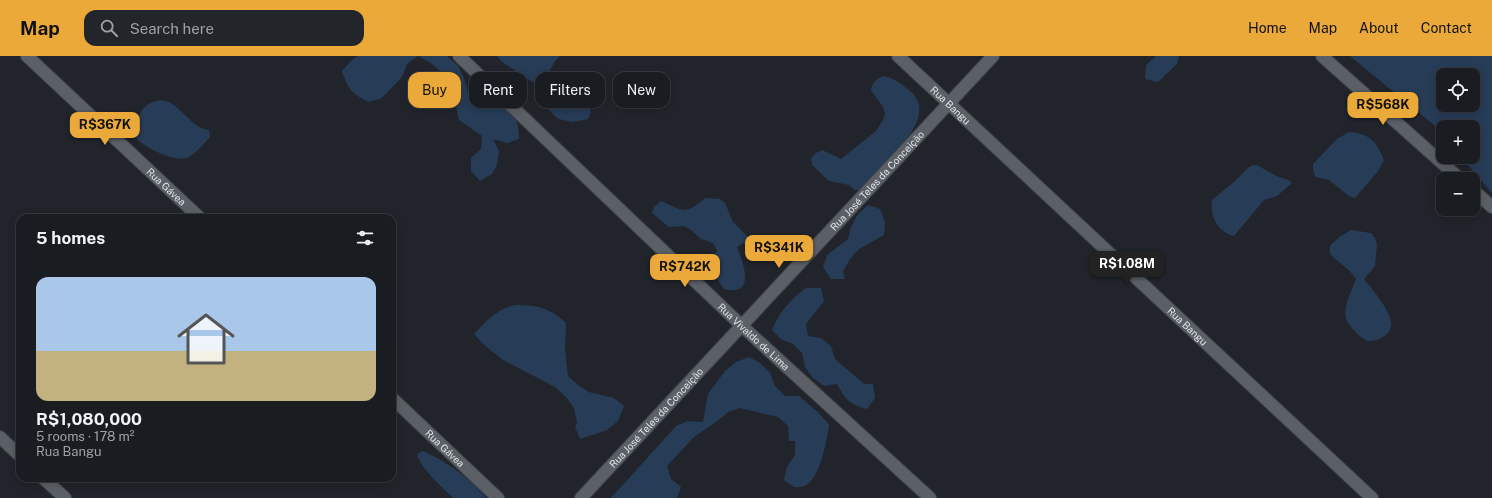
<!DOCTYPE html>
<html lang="en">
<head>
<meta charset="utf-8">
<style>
  body { margin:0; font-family:"Public Sans",sans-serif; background:#222529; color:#f1f3f6; height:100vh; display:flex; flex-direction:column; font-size:15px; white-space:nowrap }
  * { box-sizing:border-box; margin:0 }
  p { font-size:13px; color:#9fa1a5 }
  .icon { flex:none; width:22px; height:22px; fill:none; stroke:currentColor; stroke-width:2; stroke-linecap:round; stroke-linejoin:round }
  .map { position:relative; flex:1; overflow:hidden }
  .panel { position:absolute; left:16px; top:158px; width:380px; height:268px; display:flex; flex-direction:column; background:#191c20; border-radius:12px; box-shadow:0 2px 10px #0003,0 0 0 1px #373a3e }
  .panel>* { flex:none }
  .banner { position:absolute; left:408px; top:16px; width:380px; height:36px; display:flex; gap:8px }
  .fabs { position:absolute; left:1436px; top:12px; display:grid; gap:8px }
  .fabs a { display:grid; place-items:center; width:44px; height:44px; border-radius:8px; background:#191c20; box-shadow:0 2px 10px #0003,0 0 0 1px #373a3e; font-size:20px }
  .price { position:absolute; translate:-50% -34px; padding:0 9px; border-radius:8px; background:#eba93a; color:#111; font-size:13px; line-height:26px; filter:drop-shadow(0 1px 2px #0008) }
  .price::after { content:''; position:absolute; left:50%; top:24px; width:12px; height:9px; margin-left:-6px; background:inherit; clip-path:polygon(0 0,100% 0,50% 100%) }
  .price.active { background:#222; color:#fff }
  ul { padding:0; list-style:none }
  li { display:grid; align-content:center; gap:8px; height:212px; padding:0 20px }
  li span { display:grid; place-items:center; height:124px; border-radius:12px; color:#555 }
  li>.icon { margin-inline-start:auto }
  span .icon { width:72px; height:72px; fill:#fffc; stroke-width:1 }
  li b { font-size:17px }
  h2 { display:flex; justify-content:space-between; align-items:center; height:48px; padding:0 20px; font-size:17px }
  .chip { padding:0 14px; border-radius:12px; background:#191c20; box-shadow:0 2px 10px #0003,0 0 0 1px #373a3e; font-size:14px; line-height:36px }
  .chip.active { background:#eba93a; color:#111 }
  header { display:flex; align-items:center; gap:24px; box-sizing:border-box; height:56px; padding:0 20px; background:#eba93a; color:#111 }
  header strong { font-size:19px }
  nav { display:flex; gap:22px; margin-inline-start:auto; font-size:14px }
  .search { width:280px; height:36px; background:#222529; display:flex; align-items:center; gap:10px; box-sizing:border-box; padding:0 14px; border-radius:12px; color:#9fa1a5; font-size:15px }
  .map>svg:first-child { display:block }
  .green { fill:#273c57; fill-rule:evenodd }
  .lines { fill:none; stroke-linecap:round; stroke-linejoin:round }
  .street-casing { stroke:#3e4246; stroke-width:14 }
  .street { stroke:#5b6066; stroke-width:12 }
  .labels { text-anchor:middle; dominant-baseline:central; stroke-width:3.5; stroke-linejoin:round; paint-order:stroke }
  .street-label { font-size:10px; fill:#e0e3e7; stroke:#0d0e11 }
</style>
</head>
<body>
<header>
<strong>Map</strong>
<div class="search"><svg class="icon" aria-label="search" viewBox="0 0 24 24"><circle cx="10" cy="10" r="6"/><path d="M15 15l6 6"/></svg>Search here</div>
<nav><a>Home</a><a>Map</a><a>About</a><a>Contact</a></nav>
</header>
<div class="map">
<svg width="1492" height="442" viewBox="0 0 1492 442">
  <rect width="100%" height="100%" fill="#21252b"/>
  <g class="green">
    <path d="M358,0H418L407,8L402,21L382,42L369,46C352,38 348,33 342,15L352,4Z"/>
    <path d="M418,0H447L458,10L464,22L468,36L478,48L491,50L503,48C517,59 518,66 519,83L507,87L493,83L499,95L497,109L492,118L480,125L471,115V102L481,93L482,80L459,64L456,50V37L451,25L431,7Z"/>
    <polygon points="497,0 560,0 555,5 548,18 558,28 590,53 591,56 588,63 573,66 558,63 548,53 540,41 537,29 501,5"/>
    <polygon points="1156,0 1179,0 1177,8 1158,26 1145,23 1146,9"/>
    <path d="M1350,0H1492V137L1461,101H1473V71H1443V80L1434,69ZM1443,19H1473V49H1443Z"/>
    <path d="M884,20C896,23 900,27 910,35C944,64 875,112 862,134H855L849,129L829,125L812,109L811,102L816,97L822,94L841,103L876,75L883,64L885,58L883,51L871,34C873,26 876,23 884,20Z"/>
    <path d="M161,44C181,46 189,72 209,74L210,81C204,87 197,96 189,101C177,108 143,91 135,81C138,62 138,48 161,44Z"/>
    <path d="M1349,76C1369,77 1377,86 1384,104L1378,115L1355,142L1349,140L1329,124L1315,121L1313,114V108L1337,83Z"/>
    <path d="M1257,109L1276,120L1289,124L1292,127L1277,140L1264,144L1234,180C1217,176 1210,160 1212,144L1235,125L1250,110Z"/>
    <path d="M705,142L720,143L725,147L733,166L752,185L765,189L779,192L782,199L771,206L749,189L743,187L737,191C743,207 757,241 724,233L700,197L713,200L717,195L714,188L708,185L701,183L691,174L684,170L669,171L652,157L654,151L661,145C683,155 686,159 705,142Z"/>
    <polygon points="868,149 880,153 885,166 884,179 859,193 850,203 843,215 845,223 831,223 823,211 827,199 848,183 851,171 858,158"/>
    <path d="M1351,174L1371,177L1375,182L1377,188L1375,210L1364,223C1372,233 1389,253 1391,265C1393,277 1381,285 1369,285C1362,284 1347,269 1346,262C1343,250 1352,234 1356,223C1350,213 1338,206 1330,198V190L1339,181Z"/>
    <path d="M806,232H821L824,245L806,268L808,280L821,282L831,290L835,303L864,328H873L875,342L867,353C849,348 846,344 837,328L824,330L813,322L805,311L802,297L793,288L781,283L772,274C779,256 791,243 806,232Z"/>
    <path d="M516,249C538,249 550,252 566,267L565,293L568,320L578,329L589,336L614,342L624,350L618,365L607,374L580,383L575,371L577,366L574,352L566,341L555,331L503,304L483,288L474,278C485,266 499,251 516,249Z"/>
    <path d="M749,301L760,307L770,317L775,330L785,340H799L820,358L829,369C827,384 820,422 806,429C803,431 798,431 794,431L784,424L787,411L795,399V385H789L788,370L778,361L740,352L728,356L716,366L694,381L667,410L671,423L681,431L677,442H611L676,370L688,365L703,366L708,338L725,315L736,306Z"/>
    <path d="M423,395C447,406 469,421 486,442H453C442,431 421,413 417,398Z"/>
  </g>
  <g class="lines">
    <g class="street-casing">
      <g id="street">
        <path id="s1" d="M27,0L200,162"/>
        <path id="s2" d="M459,0L742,270L930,442"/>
        <path id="s3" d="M898,0L1372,442"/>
        <polyline points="1322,0 1460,123"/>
        <polyline points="1473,134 1492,151"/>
        <path id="s4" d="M392,342L498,442"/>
        <polyline points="0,381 20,400"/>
        <polyline points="43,422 65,442"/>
        <path id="s5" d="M581,442L993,0"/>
      </g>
    </g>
    <use href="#street" class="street"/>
  </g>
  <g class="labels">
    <g class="street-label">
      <text stroke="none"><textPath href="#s3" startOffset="72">Rua Bangu</textPath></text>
      <text stroke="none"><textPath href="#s5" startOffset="434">Rua José Teles da Conceição</textPath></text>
      <text stroke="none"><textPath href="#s1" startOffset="191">Rua Gávea</textPath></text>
      <text stroke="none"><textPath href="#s3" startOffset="396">Rua Bangu</textPath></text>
      <text stroke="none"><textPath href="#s2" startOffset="407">Rua Vivaldo de Lima</textPath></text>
      <text stroke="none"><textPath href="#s5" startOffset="110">Rua José Teles da Conceição</textPath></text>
      <text stroke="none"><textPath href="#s4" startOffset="73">Rua Gávea</textPath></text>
    </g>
  </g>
</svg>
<div class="fabs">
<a><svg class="icon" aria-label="locate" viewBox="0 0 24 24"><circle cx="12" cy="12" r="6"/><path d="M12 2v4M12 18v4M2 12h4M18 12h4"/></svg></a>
<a>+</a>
<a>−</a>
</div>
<b class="price" style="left:1383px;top:70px">R$568K</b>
<b class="price" style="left:105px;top:90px">R$367K</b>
<b class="price" style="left:779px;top:213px">R$341K</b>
<b class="price active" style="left:1127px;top:229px">R$1.08M</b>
<b class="price" style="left:685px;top:232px">R$742K</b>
<div class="banner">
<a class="chip active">Buy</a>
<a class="chip">Rent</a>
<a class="chip">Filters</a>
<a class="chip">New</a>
</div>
<section class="panel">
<h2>5 homes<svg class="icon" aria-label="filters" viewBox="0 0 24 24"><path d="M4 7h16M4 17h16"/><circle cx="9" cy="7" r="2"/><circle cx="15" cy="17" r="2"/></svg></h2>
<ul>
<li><span style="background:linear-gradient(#a9c7e8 60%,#c2b280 0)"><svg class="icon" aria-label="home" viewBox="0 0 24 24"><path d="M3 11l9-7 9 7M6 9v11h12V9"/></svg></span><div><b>R$1,080,000</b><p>5 rooms · 178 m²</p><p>Rua Bangu</p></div></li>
</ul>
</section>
</div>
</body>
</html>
